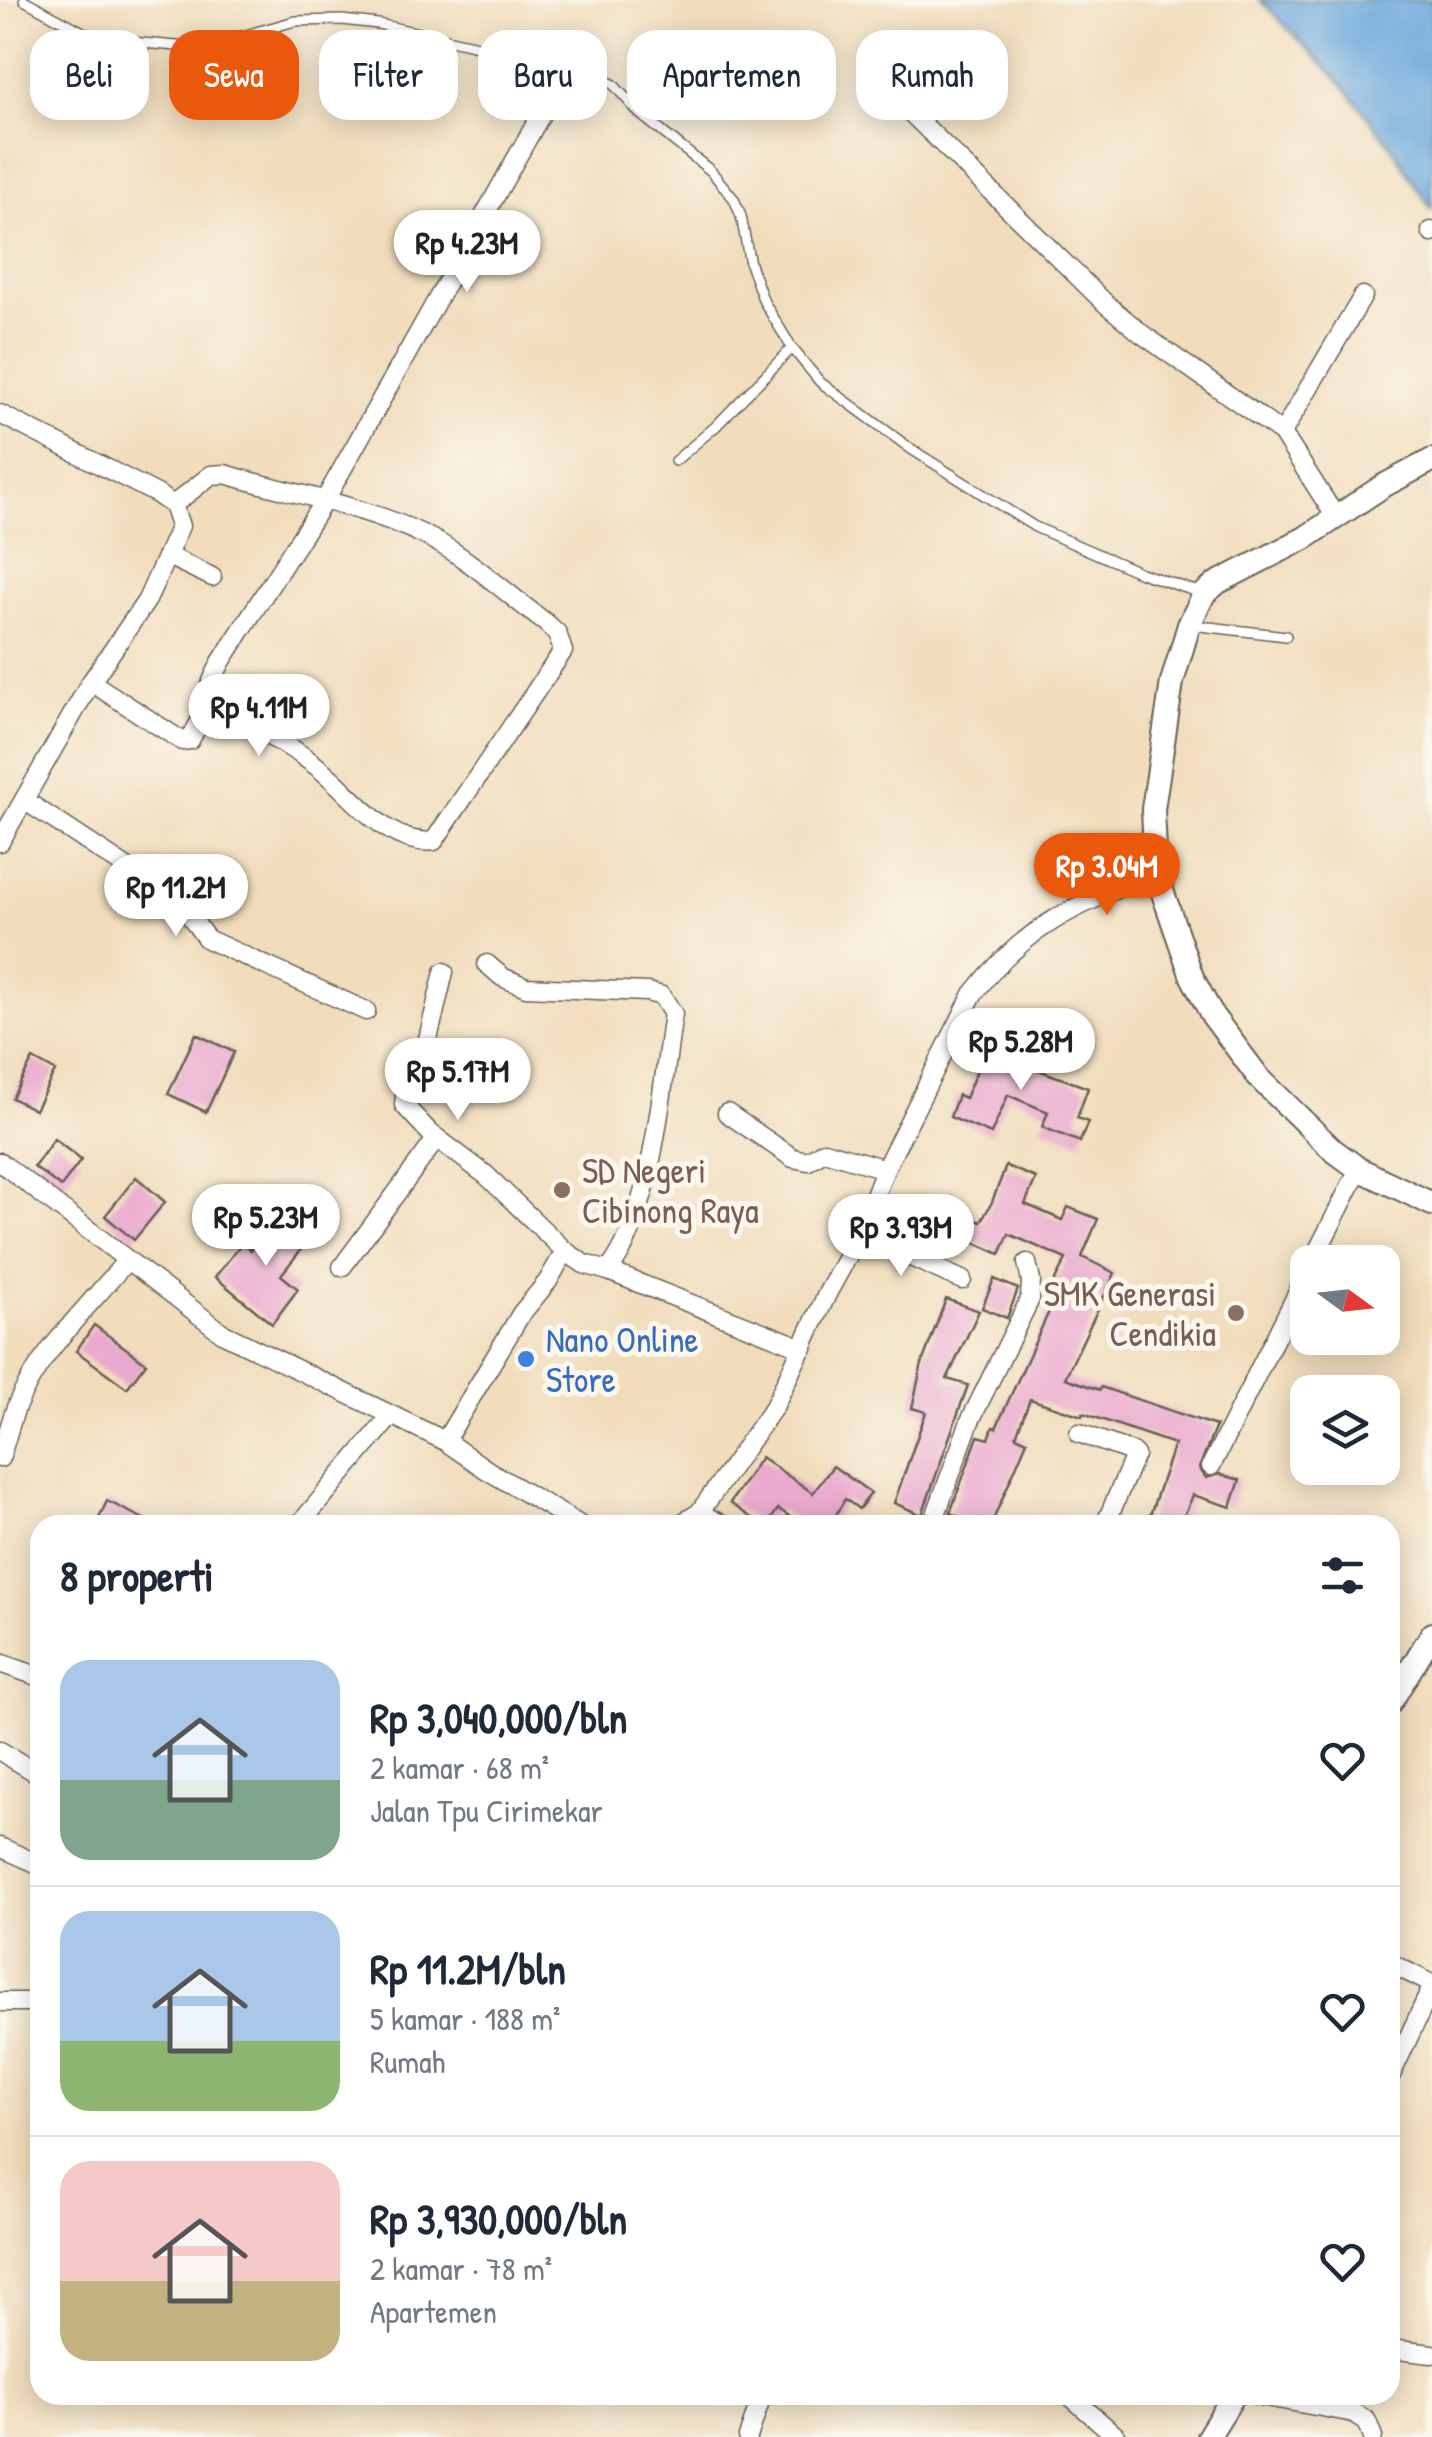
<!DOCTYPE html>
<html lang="id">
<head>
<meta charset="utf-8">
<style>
  body { margin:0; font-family:"Patrick Hand",sans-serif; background:#f2f2f3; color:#1f2937; height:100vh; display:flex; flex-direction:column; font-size:38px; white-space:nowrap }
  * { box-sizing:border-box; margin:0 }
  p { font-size:32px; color:#747a83 }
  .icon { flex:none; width:55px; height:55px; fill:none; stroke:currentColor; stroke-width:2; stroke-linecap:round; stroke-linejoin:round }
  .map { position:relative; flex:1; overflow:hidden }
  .side { position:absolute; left:30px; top:1515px; width:1370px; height:890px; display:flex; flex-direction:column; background:#fff; border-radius:30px; box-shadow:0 5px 25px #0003 }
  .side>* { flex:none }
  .hud { position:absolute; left:30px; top:30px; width:1372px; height:90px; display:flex; gap:20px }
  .needle { width:65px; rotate:105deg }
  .fabs { position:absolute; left:1290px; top:1245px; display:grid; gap:20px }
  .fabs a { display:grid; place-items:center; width:110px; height:110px; border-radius:20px; background:#fff; box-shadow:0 5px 25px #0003; font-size:50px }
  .price { position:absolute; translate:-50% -85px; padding:0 22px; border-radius:35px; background:#fff; color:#222; font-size:32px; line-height:65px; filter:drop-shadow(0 2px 5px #0008) }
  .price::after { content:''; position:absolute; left:50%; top:60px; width:30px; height:22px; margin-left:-15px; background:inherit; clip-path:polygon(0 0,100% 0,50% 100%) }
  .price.current { background:#ea580c; color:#fff }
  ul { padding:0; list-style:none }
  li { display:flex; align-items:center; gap:30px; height:250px; padding:0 30px }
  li+li { border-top:2px solid #e0e1e3 }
  li span { display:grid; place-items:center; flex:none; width:280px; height:200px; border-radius:30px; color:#555 }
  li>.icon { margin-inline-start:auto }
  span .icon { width:120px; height:120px; fill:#fffc; stroke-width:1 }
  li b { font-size:42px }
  h2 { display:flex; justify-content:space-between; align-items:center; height:120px; padding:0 30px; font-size:42px }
  .tag { padding:0 35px; border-radius:30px; background:#fff; box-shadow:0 5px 25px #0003; font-size:35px; line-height:90px }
  .tag.current { background:#ea580c; color:#fff }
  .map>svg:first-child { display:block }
  .water { fill:#6ba7dc; stroke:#44627c; stroke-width:2.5 }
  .building { fill:#eaa9ce }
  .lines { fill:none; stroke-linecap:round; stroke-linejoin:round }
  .service-casing { stroke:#676054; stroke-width:12 }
  .minor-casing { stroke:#676054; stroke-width:21 }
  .tertiary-casing { stroke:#676054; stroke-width:26 }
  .service { stroke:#fff; stroke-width:9 }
  .minor { stroke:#fff; stroke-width:18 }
  .tertiary { stroke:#fff; stroke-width:22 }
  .education-dot { fill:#8d6e63; stroke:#fbf7ec; stroke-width:4 }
  .shop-dot { fill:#3f7fe0; stroke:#fbf7ec; stroke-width:4 }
  .labels { text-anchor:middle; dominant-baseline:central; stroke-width:10; stroke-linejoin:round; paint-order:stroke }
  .education-label { font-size:35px; fill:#785e54; stroke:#fbf7ec; text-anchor:start }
  .shop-label { font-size:35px; fill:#366cbe; stroke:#fbf7ec; text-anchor:start }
</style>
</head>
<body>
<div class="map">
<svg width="1432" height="2437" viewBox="0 0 1432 2437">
  <rect width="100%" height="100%" fill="#fbf7ec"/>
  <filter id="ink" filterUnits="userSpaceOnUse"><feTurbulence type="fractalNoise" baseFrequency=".01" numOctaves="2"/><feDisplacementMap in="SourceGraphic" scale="20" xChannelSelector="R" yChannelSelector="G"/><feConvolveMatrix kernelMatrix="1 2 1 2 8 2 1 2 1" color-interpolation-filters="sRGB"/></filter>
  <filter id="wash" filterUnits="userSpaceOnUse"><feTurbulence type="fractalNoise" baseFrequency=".0048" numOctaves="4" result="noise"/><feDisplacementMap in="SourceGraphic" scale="40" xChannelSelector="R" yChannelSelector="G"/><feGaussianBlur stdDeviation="2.25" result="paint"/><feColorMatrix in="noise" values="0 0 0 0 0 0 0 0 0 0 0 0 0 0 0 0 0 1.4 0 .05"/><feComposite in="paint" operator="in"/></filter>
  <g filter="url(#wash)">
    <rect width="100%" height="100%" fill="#f1ddbc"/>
    <polygon class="water" points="1260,0 1432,0 1432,210 1390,145 1343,85"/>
    <g id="blocks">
      <g class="building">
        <polygon points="196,1034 234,1052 206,1112 168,1094"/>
        <polygon points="1017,1038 1038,1047 1030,1067 1088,1088 1077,1118 1088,1122 1080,1142 1042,1127 1048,1112 1008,1095 991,1134 950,1117 958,1095 965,1098 986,1049 1008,1058"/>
        <polygon points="33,1059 55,1071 35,1110 12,1098"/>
        <polygon points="54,1139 81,1160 61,1187 34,1167"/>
        <polygon points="1006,1166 1036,1178 1025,1204 1062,1220 1068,1207 1098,1219 1082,1257 1115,1273 1065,1378 1100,1390 1101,1387 1216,1426 1199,1468 1206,1478 1220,1474 1240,1480 1231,1507 1193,1495 1180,1525 1158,1525 1148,1521 1174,1444 1083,1413 1082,1416 1030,1399 1016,1436 1027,1441 991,1525 979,1525 950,1513 978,1436 989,1439 993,1427 996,1428 1056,1296 1049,1292 1066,1259 1009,1234 1000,1254 969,1240 977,1220 981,1222 992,1202"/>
        <polygon points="136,1177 165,1202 134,1240 105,1216"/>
        <polygon points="280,1213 311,1237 281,1275 298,1289 272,1324 215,1277 242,1243 251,1250"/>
        <polygon points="994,1279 1018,1289 1007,1318 982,1308"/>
        <polygon points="946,1299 979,1311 947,1379 968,1385 922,1515 894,1503 926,1412 912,1408 922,1363"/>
        <polygon points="94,1325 146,1363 127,1388 76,1351"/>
        <polygon points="761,1457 813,1493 833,1466 871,1493 859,1509 845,1499 830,1525 804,1525 778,1509 767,1525 762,1525 730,1503"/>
        <polygon points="107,1501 156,1525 96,1525"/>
      </g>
    </g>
  </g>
  <g filter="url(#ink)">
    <use href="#blocks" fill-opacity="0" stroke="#676054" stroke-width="2.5"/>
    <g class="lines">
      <g class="service-casing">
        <g id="service">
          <polyline points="24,0 96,39 200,48 295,21 342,20 378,24 577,68 613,84 640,114 711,171 734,199 741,216 750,264 764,302 792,348 820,382 911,449 1035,527 1141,573 1204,594"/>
          <polyline points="219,42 226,109"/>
          <polyline points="675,461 715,427 792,348"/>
          <polyline points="1192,625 1286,636"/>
        </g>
      </g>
      <g class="minor-casing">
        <g id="minor">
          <polyline points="904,106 1105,303 1142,334 1282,433 1337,519"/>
          <polyline points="1431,231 1432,233"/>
          <polyline points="0,414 157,494 173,505 180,526 147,600 91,682 0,842"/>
          <polyline points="1282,433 1363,296"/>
          <polyline points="168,556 212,577"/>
          <path d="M91,682L182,741L190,740L204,714C244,722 283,740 315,765C352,792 385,847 434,841L563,651L557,633L546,623C508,595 465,554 422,534C359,504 291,494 225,474L211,475L173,505"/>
          <polyline points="204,714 212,681 221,662 326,498 567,68"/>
          <path d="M24,800L177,901C190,912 196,926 207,939L366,1011"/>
          <polyline points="444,972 428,1039 406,1085 404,1105 430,1133 486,1175 565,1251"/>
          <polyline points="727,1113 793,1158 808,1161 824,1151 885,1169"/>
          <polyline points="0,1162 224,1334 445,1441 487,1470 580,1525"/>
          <polyline points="860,1234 962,1280"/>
          <polyline points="1312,1262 1359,1169"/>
          <polyline points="342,1267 437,1138"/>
          <polyline points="608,1271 803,1348"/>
          <polyline points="1079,1433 1132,1452 1135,1455 1105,1525"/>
          <path d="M445,1441L521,1314L548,1281L565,1251L584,1264L608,1271C653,1216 662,1085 673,1014L662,996L647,992L526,987L502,977L487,964"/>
          <path d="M0,1458C6,1441 10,1422 17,1405C41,1350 89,1307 126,1261"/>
          <polyline points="1211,1466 1308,1272"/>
          <polyline points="699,1513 723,1525"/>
          <polyline points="299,1525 391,1416"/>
          <path d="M679,1525L699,1513L774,1407L828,1292L860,1234L885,1169L973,994C1027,924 1077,905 1156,873"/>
          <polyline points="932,1525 970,1421 1030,1299 1031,1281 1027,1263"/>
          <polyline points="0,1663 40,1677"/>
          <polyline points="0,1751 40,1775"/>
          <polyline points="0,1847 40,1865"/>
          <polyline points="1390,1963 1432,1984"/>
          <polyline points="0,2002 40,2002"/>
          <polyline points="1390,2077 1432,1987"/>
          <polyline points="1390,2349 1432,2354"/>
          <polyline points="1069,2395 1117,2437"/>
          <polyline points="1256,2395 1354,2413 1367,2421 1373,2437"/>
          <polyline points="748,2437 762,2395"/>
        </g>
      </g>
      <g class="tertiary-casing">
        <g id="tertiary">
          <polyline points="1432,460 1383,486 1305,538 1217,583 1204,594 1189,625 1172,682 1153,809 1156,873 1192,977 1212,1015 1260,1079 1333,1150 1359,1169 1432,1204"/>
          <polyline points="1390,1703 1432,1634"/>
          <polyline points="1208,2437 1234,2395"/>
        </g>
      </g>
      <use href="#service" class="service"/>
      <use href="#minor" class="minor"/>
      <use href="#tertiary" class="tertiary"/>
    </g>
  </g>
  <g class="education-dot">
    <circle cx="562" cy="1190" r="10"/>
    <circle cx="1236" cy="1313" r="10"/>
  </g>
  <circle class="shop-dot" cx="526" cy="1359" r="10"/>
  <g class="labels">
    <g class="education-label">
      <text x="582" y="1170">SD Negeri<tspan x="582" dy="40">Cibinong Raya</tspan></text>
      <text x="1216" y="1293" text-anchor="end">SMK Generasi<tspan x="1216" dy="40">Cendikia</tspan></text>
    </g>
    <g class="shop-label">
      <text x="546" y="1339">Nano Online<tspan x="546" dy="40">Store</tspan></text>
    </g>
  </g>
</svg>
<div class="fabs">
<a><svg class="needle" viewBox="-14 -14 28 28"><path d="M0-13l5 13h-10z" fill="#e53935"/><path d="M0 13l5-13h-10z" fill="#747a83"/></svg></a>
<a><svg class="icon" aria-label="layers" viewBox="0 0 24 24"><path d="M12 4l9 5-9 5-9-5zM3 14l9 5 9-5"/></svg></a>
</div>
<b class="price" style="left:467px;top:295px">Rp 4.23M</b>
<b class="price" style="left:259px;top:759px">Rp 4.11M</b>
<b class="price current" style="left:1107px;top:918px">Rp 3.04M</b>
<b class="price" style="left:176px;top:939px">Rp 11.2M</b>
<b class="price" style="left:1021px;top:1093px">Rp 5.28M</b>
<b class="price" style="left:458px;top:1123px">Rp 5.17M</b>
<b class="price" style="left:266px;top:1269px">Rp 5.23M</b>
<b class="price" style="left:901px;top:1279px">Rp 3.93M</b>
<div class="hud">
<a class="tag">Beli</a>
<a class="tag current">Sewa</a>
<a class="tag">Filter</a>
<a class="tag">Baru</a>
<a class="tag">Apartemen</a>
<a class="tag">Rumah</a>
</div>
<section class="side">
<h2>8 properti<svg class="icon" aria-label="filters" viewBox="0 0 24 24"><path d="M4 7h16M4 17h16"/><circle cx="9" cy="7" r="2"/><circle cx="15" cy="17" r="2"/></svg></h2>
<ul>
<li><span style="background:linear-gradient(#a9c7e8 60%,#7fa58c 0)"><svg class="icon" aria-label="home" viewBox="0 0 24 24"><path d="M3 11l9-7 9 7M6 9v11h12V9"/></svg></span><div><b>Rp 3,040,000/bln</b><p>2 kamar · 68 m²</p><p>Jalan Tpu Cirimekar</p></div><svg class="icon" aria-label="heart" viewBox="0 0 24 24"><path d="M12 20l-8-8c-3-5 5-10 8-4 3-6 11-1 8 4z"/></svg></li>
<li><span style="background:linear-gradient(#a9c7e8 65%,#8fb573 0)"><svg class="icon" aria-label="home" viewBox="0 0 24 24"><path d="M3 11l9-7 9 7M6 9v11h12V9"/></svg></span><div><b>Rp 11.2M/bln</b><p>5 kamar · 188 m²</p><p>Rumah</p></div><svg class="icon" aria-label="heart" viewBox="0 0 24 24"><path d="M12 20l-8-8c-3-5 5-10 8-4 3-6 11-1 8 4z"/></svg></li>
<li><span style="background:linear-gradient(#f6c9c9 60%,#c2b280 0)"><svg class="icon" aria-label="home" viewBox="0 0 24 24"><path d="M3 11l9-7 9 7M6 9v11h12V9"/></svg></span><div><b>Rp 3,930,000/bln</b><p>2 kamar · 78 m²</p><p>Apartemen</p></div><svg class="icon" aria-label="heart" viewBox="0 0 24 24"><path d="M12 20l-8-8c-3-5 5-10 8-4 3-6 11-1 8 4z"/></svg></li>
</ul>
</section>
</div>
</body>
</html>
